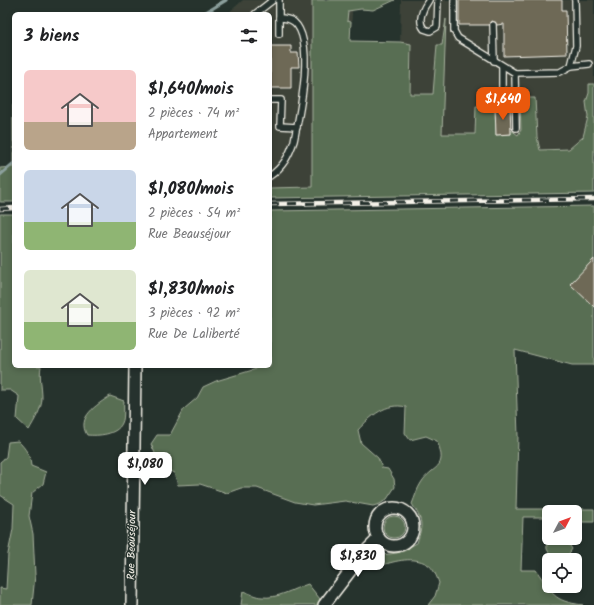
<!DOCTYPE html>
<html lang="fr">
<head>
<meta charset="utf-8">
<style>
  body { margin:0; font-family:Kalam,sans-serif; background:#f6f6f6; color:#202124; height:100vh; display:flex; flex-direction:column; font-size:15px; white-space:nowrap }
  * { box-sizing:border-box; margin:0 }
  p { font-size:13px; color:#757577 }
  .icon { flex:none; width:22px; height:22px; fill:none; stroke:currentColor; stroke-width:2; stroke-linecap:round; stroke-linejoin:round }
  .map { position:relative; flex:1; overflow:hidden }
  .panel { position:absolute; left:12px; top:12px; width:260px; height:356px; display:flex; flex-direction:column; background:#fff; border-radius:6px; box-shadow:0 2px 6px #0003 }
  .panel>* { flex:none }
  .needle { width:26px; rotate:49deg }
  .buttons { position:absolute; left:542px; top:505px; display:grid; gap:8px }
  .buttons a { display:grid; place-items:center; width:40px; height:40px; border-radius:6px; background:#fff; box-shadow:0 2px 6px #0003; font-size:20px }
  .price { position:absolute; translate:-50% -34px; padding:0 9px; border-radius:8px; background:#fff; color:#222; font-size:13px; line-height:26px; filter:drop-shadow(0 1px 2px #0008) }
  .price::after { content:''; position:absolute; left:50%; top:24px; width:12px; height:9px; margin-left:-6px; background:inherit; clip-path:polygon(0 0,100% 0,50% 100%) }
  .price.selected { background:#ea580c; color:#fff }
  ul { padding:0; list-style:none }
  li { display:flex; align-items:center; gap:12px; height:100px; padding:0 12px }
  li span { display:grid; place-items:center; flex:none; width:112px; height:80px; border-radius:6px; color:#555 }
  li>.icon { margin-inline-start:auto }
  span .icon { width:48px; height:48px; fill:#fffc; stroke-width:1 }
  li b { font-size:17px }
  h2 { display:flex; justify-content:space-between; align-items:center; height:48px; padding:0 12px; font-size:17px }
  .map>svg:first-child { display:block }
  .built { fill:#3c4339 }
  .green { fill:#596e52; stroke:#a6b09d }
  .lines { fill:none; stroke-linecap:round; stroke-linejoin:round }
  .stream { stroke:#8ca09d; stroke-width:3.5 }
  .building { fill:#6e6956; stroke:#f4f1e8 }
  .service-casing { stroke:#f4f1e8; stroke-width:8 }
  .minor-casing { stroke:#f4f1e8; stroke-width:14 }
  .service { stroke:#26332d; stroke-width:5.5 }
  .minor { stroke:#26332d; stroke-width:11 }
  .rail-casing { stroke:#f4f1e8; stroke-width:4.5 }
  .rail { stroke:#26332d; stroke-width:3; stroke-dasharray:9; stroke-linecap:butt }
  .labels { text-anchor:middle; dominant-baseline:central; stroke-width:3; stroke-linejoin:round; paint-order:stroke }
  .street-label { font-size:11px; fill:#f4f1e8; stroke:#26332d }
</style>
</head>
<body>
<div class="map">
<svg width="594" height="605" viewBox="0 0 594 605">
  <rect width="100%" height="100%" fill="#26332d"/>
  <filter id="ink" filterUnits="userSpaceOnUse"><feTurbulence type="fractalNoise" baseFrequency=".025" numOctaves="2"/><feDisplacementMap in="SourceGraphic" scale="8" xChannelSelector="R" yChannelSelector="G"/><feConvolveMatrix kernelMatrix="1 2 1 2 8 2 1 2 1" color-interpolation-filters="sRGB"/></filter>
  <g filter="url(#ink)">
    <g class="built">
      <polygon points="243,0 353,0 350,42 313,44 312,187 270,188 270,14 227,14"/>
      <polygon points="401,0 594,0 594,179 398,140"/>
    </g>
    <g class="green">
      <polygon points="312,0 395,0 373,10 361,9 348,11 347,21 351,22 350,41 400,42 411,44 410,94 433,94 437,45 442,45 446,19 442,134 475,134 476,106 495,106 496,135 511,134 511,130 518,135 521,130 520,98 535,98 537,137 540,150 569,149 583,137 588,117 586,102 589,93 589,84 594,84 594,193 270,198 270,188 312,187"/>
      <polygon points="13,105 14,202 0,202 0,168 13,167"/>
      <path d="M594,206V365H572L515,350L518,436L516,509H594V522H575V512H549V538H565L572,549L565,560H553L547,549L545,517H523L521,570H536C553,594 552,601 583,605H428L435,596L439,583C437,577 433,567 427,564C413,556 396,561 382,565L376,562L382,555L397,553L417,543C423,524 423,521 412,504C415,497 417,489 421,483C432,465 449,470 437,441L426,436L410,440L405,433L406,407C386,402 371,416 358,430L361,443L378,458L382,468L388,469L394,479L395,487L387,499L380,504L373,506L345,501L313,505L295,502L257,488H241L227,493L200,484L178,485L174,473L161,467L151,444L157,435H170L184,409L197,398L203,387L216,381L256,369L255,366H270V211Z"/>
      <path d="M0,214H14V366H41C39,377 42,387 42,398C42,409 34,421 29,430L17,419L19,396L10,390H0Z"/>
      <path d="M110,396L124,401C123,407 125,417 122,423C117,435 98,436 87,435C76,417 97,405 110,396Z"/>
      <path d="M18,441C26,449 30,455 31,466L46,472L43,484L32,493L29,516L33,534L35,575L32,605H0V588L6,589L8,554L13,529L14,504L0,495V462L6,457L8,442Z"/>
      <circle cx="394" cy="527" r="11"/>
      <path d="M308,584L320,599L318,605H241L243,591C249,593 256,597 262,597C278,599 292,589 308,584Z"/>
    </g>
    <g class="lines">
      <g class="stream">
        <polyline points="203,14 226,0"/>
        <polyline points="0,175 14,163"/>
      </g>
    </g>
    <g class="building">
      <polygon points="459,0 562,0 562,10 566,10 567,54 504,56 504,24 497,25 493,21 490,22 489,25 459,25"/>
      <polygon points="270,46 291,46 291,53 298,53 299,67 291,67 291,88 270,88"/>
      <polygon points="506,105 510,105 511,134 496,135 495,106 498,106 500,109 502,110 505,108"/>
      <polygon points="594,259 594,307 570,284"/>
    </g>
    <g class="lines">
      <g class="service-casing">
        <g id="service">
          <polyline points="279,0 279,34"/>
          <path d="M429,0C423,8 417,21 424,29L430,31L437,27L438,0"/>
          <polyline points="454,0 454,31 458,38 515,73 560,72 571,66 576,46 575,0"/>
          <polyline points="255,14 273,0"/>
          <polyline points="493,25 494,61"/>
          <polyline points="502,66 502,106"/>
          <polyline points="571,66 589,64"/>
          <polyline points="515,73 516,128"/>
          <polyline points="270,100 281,100 280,126 297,127"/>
          <path d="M270,176C283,167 289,156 294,141C299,116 316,41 294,22C290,19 284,18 279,18"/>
        </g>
      </g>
      <g class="minor-casing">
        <g id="minor">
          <circle cx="394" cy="527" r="19"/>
          <polyline points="132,605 135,366"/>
          <polyline points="324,605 364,553 379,538"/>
        </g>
      </g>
      <use href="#service" class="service"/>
      <use href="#minor" class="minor"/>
      <g class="rail-casing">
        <g id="rail">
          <polyline points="270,204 594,199"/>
          <polyline points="0,209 14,208"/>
        </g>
      </g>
      <use href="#rail" class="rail"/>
    </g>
  </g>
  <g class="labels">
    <g class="street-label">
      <text transform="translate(132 545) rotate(-89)">Rue Beauséjour</text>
    </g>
  </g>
</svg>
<div class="buttons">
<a><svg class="needle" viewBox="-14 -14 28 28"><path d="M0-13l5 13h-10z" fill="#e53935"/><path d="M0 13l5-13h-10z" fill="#757577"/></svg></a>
<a><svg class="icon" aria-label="locate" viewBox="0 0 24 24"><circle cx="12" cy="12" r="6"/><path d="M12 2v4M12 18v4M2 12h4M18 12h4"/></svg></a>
</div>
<b class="price selected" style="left:503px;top:121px">$1,640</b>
<b class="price" style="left:145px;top:486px">$1,080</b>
<b class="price" style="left:358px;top:578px">$1,830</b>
<section class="panel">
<h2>3 biens<svg class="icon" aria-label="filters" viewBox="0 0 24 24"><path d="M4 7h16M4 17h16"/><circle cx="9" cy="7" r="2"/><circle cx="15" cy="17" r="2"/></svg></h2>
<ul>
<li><span style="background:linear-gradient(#f6c9c9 65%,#b9a48a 0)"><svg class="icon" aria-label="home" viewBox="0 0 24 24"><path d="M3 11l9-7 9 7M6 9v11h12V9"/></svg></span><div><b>$1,640/mois</b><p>2 pièces · 74 m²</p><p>Appartement</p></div></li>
<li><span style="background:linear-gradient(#c9d6e8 65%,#8fb573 0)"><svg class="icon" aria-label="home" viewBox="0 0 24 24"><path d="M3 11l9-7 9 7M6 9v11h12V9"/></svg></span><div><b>$1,080/mois</b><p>2 pièces · 54 m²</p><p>Rue Beauséjour</p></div></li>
<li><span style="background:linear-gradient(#dfe7d0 65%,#8fb573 0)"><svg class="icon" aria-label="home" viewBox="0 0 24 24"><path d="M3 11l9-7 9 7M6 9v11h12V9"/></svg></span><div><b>$1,830/mois</b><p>3 pièces · 92 m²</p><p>Rue De Laliberté</p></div></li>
</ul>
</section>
</div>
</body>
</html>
